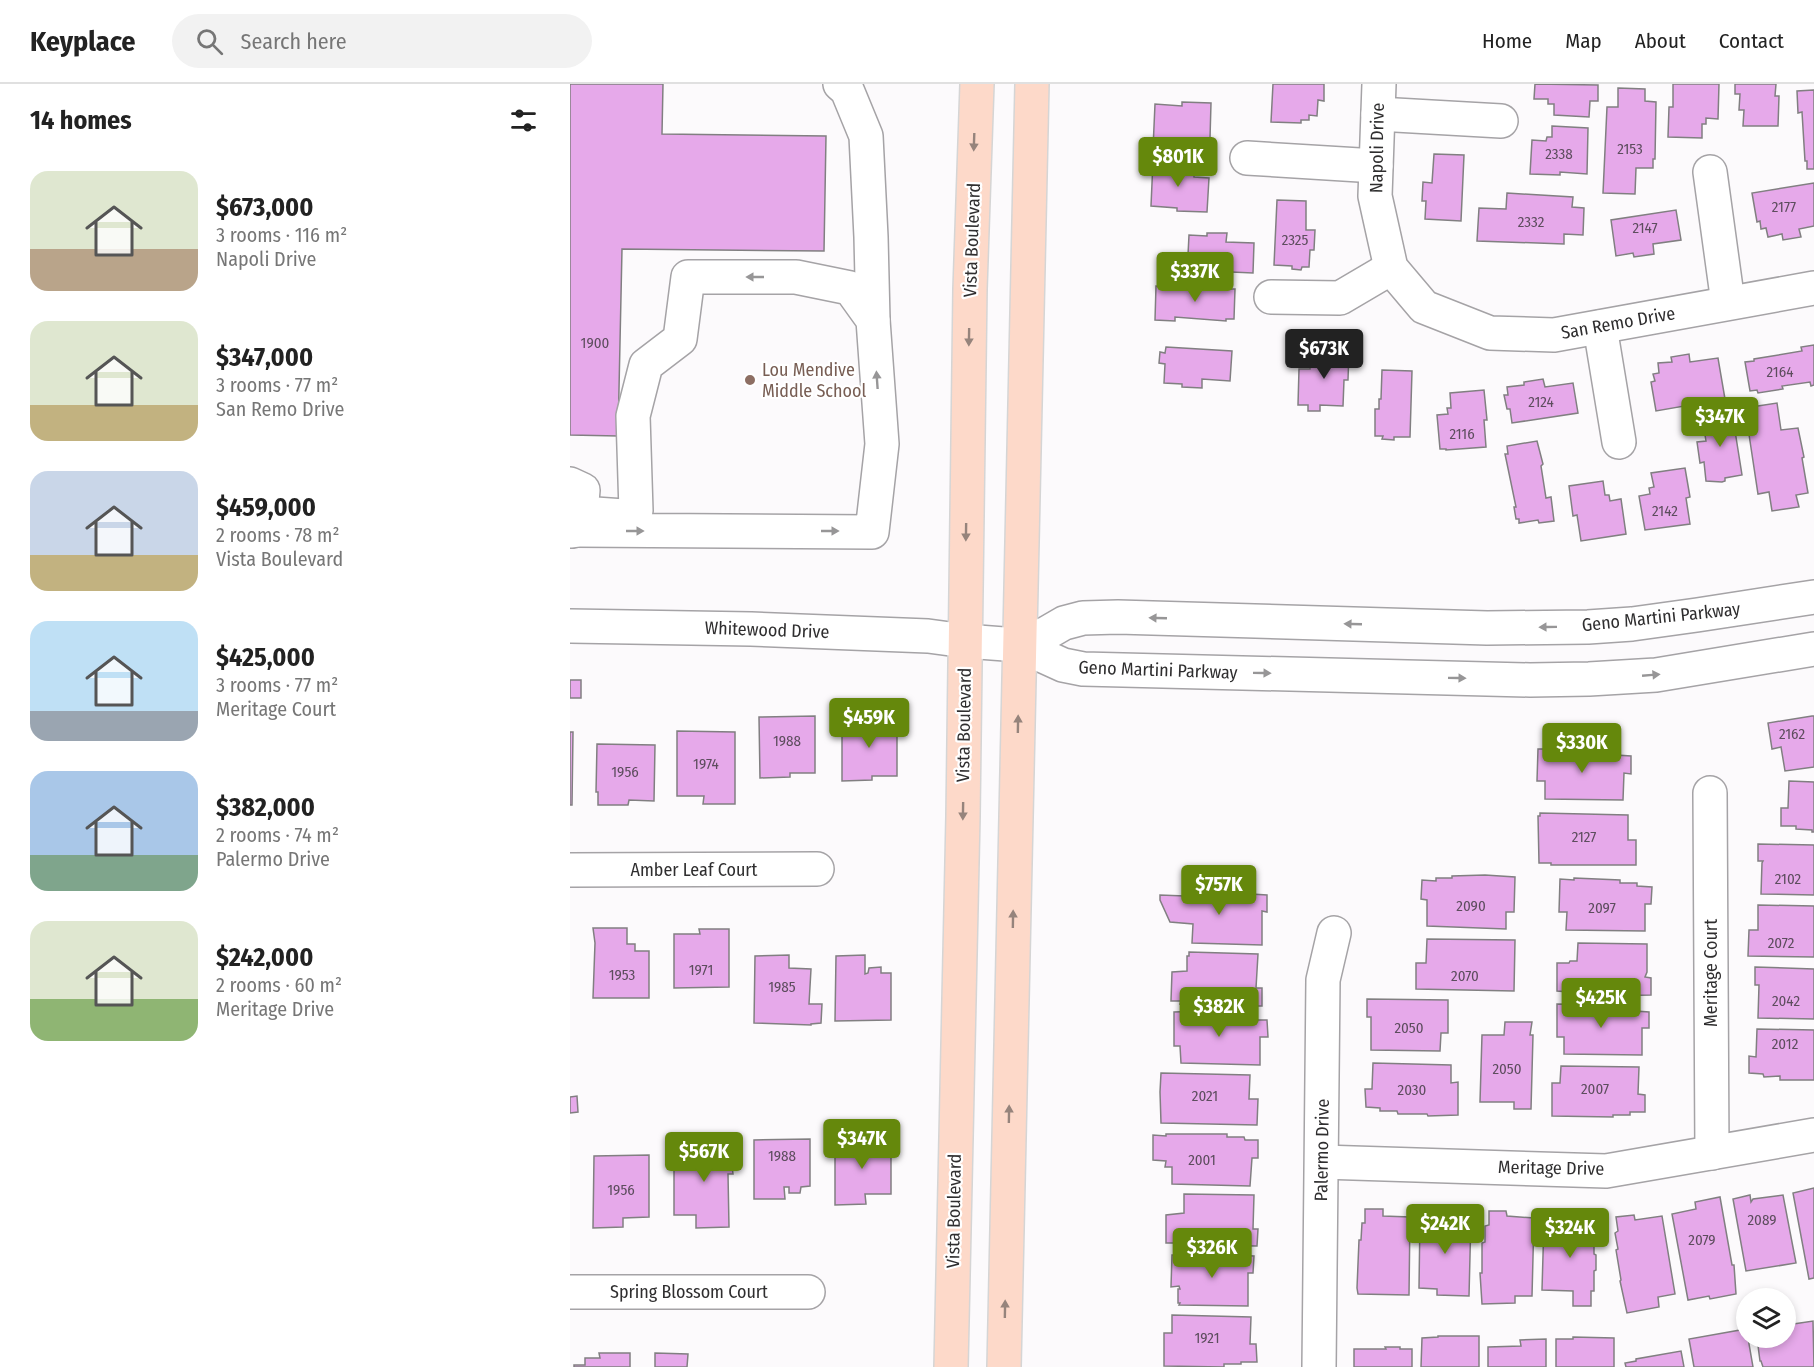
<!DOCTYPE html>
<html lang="en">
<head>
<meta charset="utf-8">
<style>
  body { margin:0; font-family:"Fira Sans Condensed",sans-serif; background:#f2f2f2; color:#222; height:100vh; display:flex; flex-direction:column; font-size:22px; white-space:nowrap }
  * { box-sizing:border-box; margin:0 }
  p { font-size:20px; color:#767676 }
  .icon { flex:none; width:33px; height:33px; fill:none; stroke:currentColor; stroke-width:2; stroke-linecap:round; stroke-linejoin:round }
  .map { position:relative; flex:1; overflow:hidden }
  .drawer { display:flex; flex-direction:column; background:#fff; width:570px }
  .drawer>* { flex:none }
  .buttons { position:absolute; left:1166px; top:1204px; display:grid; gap:12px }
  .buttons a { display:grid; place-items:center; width:60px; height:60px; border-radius:50%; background:#fff; box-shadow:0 3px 9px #0003; font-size:30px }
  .price { position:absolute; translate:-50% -51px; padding:0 14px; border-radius:6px; background:#65880c; color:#fff; font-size:20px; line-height:39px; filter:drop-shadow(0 2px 3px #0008) }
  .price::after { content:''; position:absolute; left:50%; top:36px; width:18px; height:14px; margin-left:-9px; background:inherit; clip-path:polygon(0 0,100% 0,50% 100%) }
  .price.current { background:#222; color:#fff }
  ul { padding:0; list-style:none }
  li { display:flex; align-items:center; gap:18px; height:150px; padding:0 30px }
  li span { display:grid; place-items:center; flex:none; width:168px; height:120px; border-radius:18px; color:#555 }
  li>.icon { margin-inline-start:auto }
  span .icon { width:72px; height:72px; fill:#fffc; stroke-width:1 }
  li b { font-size:26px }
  h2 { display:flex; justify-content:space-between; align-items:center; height:72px; padding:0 30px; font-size:26px }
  header { display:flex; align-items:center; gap:36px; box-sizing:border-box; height:84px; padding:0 30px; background:#fff; border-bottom:2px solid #e0e0e0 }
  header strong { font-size:28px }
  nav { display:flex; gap:33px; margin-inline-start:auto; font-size:21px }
  .search { width:420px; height:54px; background:#f2f2f2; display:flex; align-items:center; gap:15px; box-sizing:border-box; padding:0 21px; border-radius:33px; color:#767676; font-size:22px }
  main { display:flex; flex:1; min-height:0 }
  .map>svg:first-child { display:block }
  .building { fill:#e6a9ea; stroke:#817f81; stroke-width:1.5 }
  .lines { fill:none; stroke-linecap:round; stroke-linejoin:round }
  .minor-casing { stroke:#a5a3a6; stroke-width:36 }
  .major-casing { stroke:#d5d5d5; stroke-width:36 }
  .minor { stroke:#fff; stroke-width:33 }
  .major { stroke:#fdd9c9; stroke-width:33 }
  .oneway { fill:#96847c }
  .oneway2 { fill:#979697 }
  .education-dot { fill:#8d6e63; stroke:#fff; stroke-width:2 }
  .labels { text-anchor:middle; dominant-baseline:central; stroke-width:4.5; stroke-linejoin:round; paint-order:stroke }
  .number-label { font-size:15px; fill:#5d4d5e }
  .street-label { font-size:18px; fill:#2f2e2f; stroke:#fff }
  .education-label { font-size:18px; fill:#785e54; stroke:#fff; text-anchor:start }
</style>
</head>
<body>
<header>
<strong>Keyplace</strong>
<div class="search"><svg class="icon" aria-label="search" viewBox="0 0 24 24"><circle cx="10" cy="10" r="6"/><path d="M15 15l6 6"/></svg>Search here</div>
<nav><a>Home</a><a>Map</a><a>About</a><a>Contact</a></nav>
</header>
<main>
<section class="drawer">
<h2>14 homes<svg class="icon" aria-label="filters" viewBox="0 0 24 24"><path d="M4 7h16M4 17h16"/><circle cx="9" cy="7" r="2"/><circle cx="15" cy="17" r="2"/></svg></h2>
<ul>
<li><span style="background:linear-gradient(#dfe7d0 65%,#b9a48a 0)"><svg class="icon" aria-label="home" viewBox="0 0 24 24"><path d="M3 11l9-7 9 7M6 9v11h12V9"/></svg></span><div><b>$673,000</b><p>3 rooms · 116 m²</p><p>Napoli Drive</p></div></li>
<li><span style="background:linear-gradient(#dfe7d0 70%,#c2b280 0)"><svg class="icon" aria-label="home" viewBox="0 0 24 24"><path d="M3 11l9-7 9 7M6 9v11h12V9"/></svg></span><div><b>$347,000</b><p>3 rooms · 77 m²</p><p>San Remo Drive</p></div></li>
<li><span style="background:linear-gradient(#c9d6e8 70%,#c2b280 0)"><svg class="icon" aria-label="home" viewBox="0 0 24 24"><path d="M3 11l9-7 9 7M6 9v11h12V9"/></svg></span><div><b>$459,000</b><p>2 rooms · 78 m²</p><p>Vista Boulevard</p></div></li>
<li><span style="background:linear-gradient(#bfe0f5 75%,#9aa5b1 0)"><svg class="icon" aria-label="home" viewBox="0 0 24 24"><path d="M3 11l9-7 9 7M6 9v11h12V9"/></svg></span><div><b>$425,000</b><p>3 rooms · 77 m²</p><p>Meritage Court</p></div></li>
<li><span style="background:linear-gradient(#a9c7e8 70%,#7fa58c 0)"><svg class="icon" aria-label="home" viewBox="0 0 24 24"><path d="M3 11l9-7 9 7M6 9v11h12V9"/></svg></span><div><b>$382,000</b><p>2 rooms · 74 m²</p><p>Palermo Drive</p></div></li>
<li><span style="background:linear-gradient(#dfe7d0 65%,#8fb573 0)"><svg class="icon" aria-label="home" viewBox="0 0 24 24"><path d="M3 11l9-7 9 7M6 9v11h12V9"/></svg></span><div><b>$242,000</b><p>2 rooms · 60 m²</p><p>Meritage Drive</p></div></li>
</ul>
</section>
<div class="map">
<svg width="1244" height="1283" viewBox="0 0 1244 1283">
  <rect width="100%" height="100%" fill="#fcfafc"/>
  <g class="building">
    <polygon points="0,0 93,0 92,50 256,52 254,167 52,165 48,352 0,351"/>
    <polygon points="703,0 754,0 754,17 748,16 747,32 739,31 739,36 731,36 731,39 701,38"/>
    <polygon points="965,0 1028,1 1028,17 1020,17 1019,33 984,31 984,20 978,20 978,15 964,15"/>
    <polygon points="1103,0 1149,0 1148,35 1136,34 1136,40 1132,40 1132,54 1098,53 1099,23 1103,23"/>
    <polygon points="1165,0 1206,0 1205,12 1209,12 1208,42 1173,42 1174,26 1169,26 1170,10 1165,10"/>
    <polygon points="1048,4 1075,5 1075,17 1086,18 1085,75 1083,75 1083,84 1066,84 1065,110 1033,109 1037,23 1048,23"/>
    <polygon points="1244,6 1244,85 1237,85 1237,77 1235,77 1232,28 1228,29 1227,7"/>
    <polygon points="612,18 641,19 640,54 625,54 624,57 620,56 619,67 583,65 585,20 612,22"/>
    <polygon points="982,42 1018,44 1017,90 990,88 990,91 960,90 962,56 976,57 977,53 982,53"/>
    <polygon points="864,70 894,71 891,137 855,135 856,117 852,117 853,98 862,99"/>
    <polygon points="583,77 618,78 617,88 624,89 624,93 639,94 637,128 607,127 607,124 581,122"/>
    <polygon points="1244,99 1244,142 1229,145 1231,153 1213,156 1212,150 1198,153 1196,144 1191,145 1190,137 1187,138 1182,109"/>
    <polygon points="937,109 1003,113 1002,123 1014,124 1013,151 994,150 994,160 907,157 909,124 936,125"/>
    <polygon points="707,116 736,117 736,146 745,146 744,166 740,166 739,183 732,183 731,186 722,185 722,182 704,181"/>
    <polygon points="1106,126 1111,156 1083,160 1084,170 1064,173 1063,169 1046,172 1041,136"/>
    <polygon points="637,149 657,149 656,158 684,159 683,189 617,186 618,182 612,182 612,171 618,171 619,151 637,152"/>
    <polygon points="632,201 657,201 656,205 665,205 664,235 656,235 656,237 605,233 605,237 585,236 586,202 632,203"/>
    <polygon points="1244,261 1244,301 1241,302 1240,298 1212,302 1213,305 1188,309 1187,306 1180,307 1175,278 1184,277 1184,275 1232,267 1231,263"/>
    <polygon points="596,263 662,267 660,297 632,295 632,304 612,303 612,300 594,299 595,280 589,279 590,268 595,269"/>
    <polygon points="744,265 779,266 778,296 774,296 773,322 750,321 750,327 738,327 738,321 728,321 729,285 740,285 740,279 744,279"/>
    <polygon points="1119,270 1120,278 1148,274 1155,315 1086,327 1081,298 1085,297 1083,290 1089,289 1088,279 1102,278 1101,273"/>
    <polygon points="812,286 842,287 840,353 824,353 824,356 812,355 813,352 805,352 805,325 809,325 809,315 811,315"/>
    <polygon points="973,295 975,303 1003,299 1008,329 942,339 940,325 937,325 934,311 938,311 937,303 954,301 954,298"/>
    <polygon points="914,306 917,336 914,336 916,363 876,366 876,365 870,365 867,331 878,330 877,324 881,324 880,309"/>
    <polygon points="1207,319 1211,346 1228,344 1234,373 1232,374 1238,409 1226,411 1229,423 1202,427 1199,408 1188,410 1175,324"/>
    <polygon points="1162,328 1172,391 1155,394 1155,397 1152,398 1136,397 1134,378 1130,379 1127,358 1136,357 1132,333"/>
    <polygon points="967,357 973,380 971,382 976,414 981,413 984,437 969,439 968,436 949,439 949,435 946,435 944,423 946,423 935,370 938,370 937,362"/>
    <polygon points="1115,384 1120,413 1116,414 1120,440 1075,446 1069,412 1080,410 1079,404 1084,403 1081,389"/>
    <polygon points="1033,397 1035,411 1039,411 1040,417 1051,415 1056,450 1011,457 1007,431 1003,432 999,402"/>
    <rect x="0" y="596" width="11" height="18"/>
    <polygon points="245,632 245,689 220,689 220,693 190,694 189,633"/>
    <polygon points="1242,632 1244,632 1244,683 1215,687 1211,663 1202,665 1198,639"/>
    <polygon points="272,636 327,636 327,692 302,692 302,696 272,697"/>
    <polygon points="107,647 165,648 165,720 133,720 134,712 107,712"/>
    <polygon points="0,648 3,648 2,721 0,721"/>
    <polygon points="27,660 85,661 84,717 59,716 58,721 28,721 28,708 26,708"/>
    <polygon points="982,663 1029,666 1029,668 1046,669 1046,671 1061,672 1061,690 1054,689 1053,716 975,715 975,697 967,697 968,665 982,665"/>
    <polygon points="1219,697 1244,698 1244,748 1242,748 1242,746 1226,745 1226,742 1211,742 1211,724 1218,724"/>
    <polygon points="970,729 1058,731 1058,756 1066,756 1066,781 981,781 981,779 969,779 968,732 970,732"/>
    <polygon points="1188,760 1244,761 1244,811 1191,810 1192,779 1193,777 1188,777"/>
    <polygon points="915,791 945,793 944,828 936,828 936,845 857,842 857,816 851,815 852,796 866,797 866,794 882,794 882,792"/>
    <polygon points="1004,794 1050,796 1050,799 1067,799 1067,802 1082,803 1081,820 1075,820 1075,847 996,846 997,828 989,828 990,795 1004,796"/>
    <polygon points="647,808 697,811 697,828 692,827 692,861 622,859 623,840 600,838 590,816 590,811 615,812 616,809"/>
    <polygon points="1188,821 1244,822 1244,873 1178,872 1179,846 1188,846"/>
    <polygon points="23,844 57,844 57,860 65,860 65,867 79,867 79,914 23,914 25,859"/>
    <polygon points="129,845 159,845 159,903 104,904 104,850 130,850"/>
    <polygon points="857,855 945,856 944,907 846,905 846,879 856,879"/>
    <polygon points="1008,859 1077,860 1077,888 1075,893 1081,894 1081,911 1029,912 1029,910 999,910 999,908 987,907 987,879 999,879 1000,877 1007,877"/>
    <polygon points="619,868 688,870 686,904 692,904 692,922 642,922 642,921 610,920 611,917 601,917 602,888 617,887 617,872 619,872"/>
    <polygon points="219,871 219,884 241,885 239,920 252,920 251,939 241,940 241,941 184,939 185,872"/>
    <polygon points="295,871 295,890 298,889 299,884 311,883 311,889 321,889 321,936 265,937 266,872"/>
    <polygon points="1185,883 1244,885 1244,935 1188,934 1189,901 1185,901"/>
    <polygon points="797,915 878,916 878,949 871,949 870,967 801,966 801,933 797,933"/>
    <polygon points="987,920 1048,921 1048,924 1065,924 1065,927 1079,928 1079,944 1072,944 1072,971 994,970 994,953 987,953"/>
    <polygon points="634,927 635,929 666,929 666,932 682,932 682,936 697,936 698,953 690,953 690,981 611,979 610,962 604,962 604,928"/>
    <polygon points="935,938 962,938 960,951 963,951 961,1025 944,1025 944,1018 910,1018 912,951 934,951"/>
    <polygon points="1187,945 1244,946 1244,996 1210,996 1210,992 1194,993 1193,990 1179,989 1179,972 1186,973"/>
    <polygon points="803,979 881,981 881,999 888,998 888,1031 858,1032 857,1030 828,1030 827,1027 810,1027 810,1024 796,1023 795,1005 802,1005"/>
    <polygon points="991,982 1069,983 1068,1010 1075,1011 1075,1028 1060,1028 1060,1031 1043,1031 1043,1033 982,1032 982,999 990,999"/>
    <polygon points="591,989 680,991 679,1015 688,1015 687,1041 591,1039 590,1008"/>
    <polygon points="7,1012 8,1028 0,1029 0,1013"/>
    <polygon points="596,1050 657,1050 657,1053 674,1053 675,1056 688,1056 688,1074 682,1074 680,1102 602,1100 602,1083 595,1083 596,1077 583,1076 583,1051 596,1052"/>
    <polygon points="122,1054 158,1055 158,1082 162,1082 163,1090 158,1090 159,1143 126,1144 126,1131 104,1131 104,1075 120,1075"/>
    <polygon points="240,1055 240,1102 231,1103 230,1109 219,1109 219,1103 214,1103 215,1115 184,1115 184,1056"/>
    <polygon points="321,1055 321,1110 295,1110 296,1120 265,1121 265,1056"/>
    <polygon points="79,1071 79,1133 53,1134 53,1143 23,1144 24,1072"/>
    <polygon points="1244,1104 1244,1194 1239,1195 1223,1109"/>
    <polygon points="614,1110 684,1111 683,1145 688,1145 687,1162 605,1161 605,1159 596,1159 596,1131 614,1129"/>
    <polygon points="1180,1111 1181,1118 1183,1115 1213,1111 1226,1179 1176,1187 1163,1115"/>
    <polygon points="1150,1113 1162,1181 1164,1181 1166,1210 1140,1215 1139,1212 1118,1216 1102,1130 1126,1125 1125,1118"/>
    <polygon points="795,1125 813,1125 813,1132 840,1133 839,1211 788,1210 787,1204 789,1156 791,1156 792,1139 795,1139"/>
    <polygon points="919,1127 936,1127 937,1132 964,1134 962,1212 945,1212 945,1219 912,1220 910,1189 912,1189 912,1159 915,1158 915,1142 919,1141"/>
    <polygon points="883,1131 901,1132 899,1212 867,1211 867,1205 849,1204 850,1134 883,1134"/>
    <polygon points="1064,1131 1065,1136 1092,1132 1105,1210 1088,1213 1089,1223 1057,1229 1050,1197 1051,1196 1046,1166 1048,1165 1045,1149 1048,1147 1046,1133"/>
    <polygon points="1007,1134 1024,1134 1024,1170 1026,1171 1026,1186 1024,1187 1024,1207 1021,1207 1021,1222 1003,1222 1003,1207 972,1206 974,1137 1006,1140"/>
    <polygon points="634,1170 684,1172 683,1189 678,1189 678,1222 609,1221 610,1219 608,1219 608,1205 610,1205 609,1202 601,1203 602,1171 634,1171"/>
    <polygon points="602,1231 681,1233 680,1260 686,1260 687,1278 671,1278 671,1280 654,1280 654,1283 594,1282 594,1249 602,1249"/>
    <polygon points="1243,1237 1244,1283 1193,1283 1191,1277 1190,1277 1187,1254 1215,1254 1215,1249 1218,1248 1217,1241"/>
    <polygon points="1176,1245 1176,1254 1178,1254 1183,1283 1124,1283 1119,1255"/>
    <polygon points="868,1252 909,1252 909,1283 851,1283 852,1254 868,1253"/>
    <polygon points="1003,1253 1044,1254 1044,1283 986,1283 986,1255 1003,1255"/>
    <polygon points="976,1255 976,1283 918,1283 918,1263 951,1262 950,1256"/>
    <polygon points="815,1263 830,1263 830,1265 842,1265 842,1283 784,1283 784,1265 816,1265"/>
    <polygon points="1111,1267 1114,1283 1056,1283 1055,1279 1066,1277 1066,1275"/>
    <polygon points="29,1269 60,1269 60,1283 4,1283 4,1281 15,1281 15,1274 30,1274"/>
    <polygon points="85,1269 118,1270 117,1283 85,1283"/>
  </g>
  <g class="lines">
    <g class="minor-casing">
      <g id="minor">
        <polyline points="270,0 277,6 296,52 301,153 303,236"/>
        <polyline points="809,0 805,112 821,184 854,223 920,249 984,251 1244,204"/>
        <polyline points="808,30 931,37"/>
        <polyline points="677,74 806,82"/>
        <polyline points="1140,88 1158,219"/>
        <polyline points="701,213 770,214 821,184"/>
        <polyline points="1030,243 1049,358"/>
        <polyline points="0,400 13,406 11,429 6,446 2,447"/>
        <polyline points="6,446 302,448 312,360 303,236 280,204 226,193 118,193 110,255 76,281 63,332 66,427 54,432 11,429"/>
        <polyline points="0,542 181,545 358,552 395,557 449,561 493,581 513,585 960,596 1019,595 1086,591 1244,565"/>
        <polyline points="449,561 475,550 494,539 513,534 548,533 917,544 1018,543 1062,540 1127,531 1244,513"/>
        <polyline points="1140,709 1142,1069"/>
        <polyline points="0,786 247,785"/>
        <polyline points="752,1078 1036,1087 1244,1051"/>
        <polyline points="0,1208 238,1208"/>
        <polyline points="749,1283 753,896 764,849"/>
      </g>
    </g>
    <g class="major-casing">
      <g id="major">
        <polyline points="381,1283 393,732 400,205 407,0"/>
        <polyline points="434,1283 462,0"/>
      </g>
    </g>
    <use href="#minor" class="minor"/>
    <use href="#major" class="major"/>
  </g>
  <defs><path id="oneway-solid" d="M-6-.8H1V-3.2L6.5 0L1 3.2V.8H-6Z" transform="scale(1.5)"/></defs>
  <g class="oneway">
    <use href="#oneway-solid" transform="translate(404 58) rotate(92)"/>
    <use href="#oneway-solid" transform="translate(399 253) rotate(91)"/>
    <use href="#oneway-solid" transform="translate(396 448) rotate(91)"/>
    <use href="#oneway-solid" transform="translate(448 640) rotate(-89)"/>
    <use href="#oneway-solid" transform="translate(393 727) rotate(91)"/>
    <use href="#oneway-solid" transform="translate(443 835) rotate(-89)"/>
    <use href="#oneway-solid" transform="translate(439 1030) rotate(-89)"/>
    <use href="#oneway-solid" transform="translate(435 1225) rotate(-89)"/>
  </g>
  <g class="oneway2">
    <use href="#oneway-solid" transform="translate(185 193) rotate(180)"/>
    <use href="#oneway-solid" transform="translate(307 296) rotate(-94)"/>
    <use href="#oneway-solid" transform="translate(65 447)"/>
    <use href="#oneway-solid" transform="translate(260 447)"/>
    <use href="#oneway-solid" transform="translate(588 534) rotate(-178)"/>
    <use href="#oneway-solid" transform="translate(783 540) rotate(-178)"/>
    <use href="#oneway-solid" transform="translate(978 543) rotate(179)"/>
    <use href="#oneway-solid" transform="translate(692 589) rotate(1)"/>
    <use href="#oneway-solid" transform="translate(1081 591) rotate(-5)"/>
    <use href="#oneway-solid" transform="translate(887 594) rotate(1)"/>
  </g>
  <circle class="education-dot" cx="180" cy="296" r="6"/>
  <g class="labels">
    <g class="number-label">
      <text x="1060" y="65">2153</text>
      <text x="989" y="70">2338</text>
      <text x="1214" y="123">2177</text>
      <text x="961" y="138">2332</text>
      <text x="1075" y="144">2147</text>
      <text x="725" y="156">2325</text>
      <text x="25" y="259">1900</text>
      <text x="1210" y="288">2164</text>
      <text x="971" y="318">2124</text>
      <text x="892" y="350">2116</text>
      <text x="1095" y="427">2142</text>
      <text x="1222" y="650">2162</text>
      <text x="217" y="657">1988</text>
      <text x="136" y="680">1974</text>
      <text x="55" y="688">1956</text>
      <text x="1014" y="753">2127</text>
      <text x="1218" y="795">2102</text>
      <text x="901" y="822">2090</text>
      <text x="1032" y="824">2097</text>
      <text x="1211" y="859">2072</text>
      <text x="131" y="886">1971</text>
      <text x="52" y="891">1953</text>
      <text x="895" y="892">2070</text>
      <text x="212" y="903">1985</text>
      <text x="1216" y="917">2042</text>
      <text x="839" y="944">2050</text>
      <text x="1215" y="960">2012</text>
      <text x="937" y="985">2050</text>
      <text x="1025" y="1005">2007</text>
      <text x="842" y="1006">2030</text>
      <text x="635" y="1012">2021</text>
      <text x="212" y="1072">1988</text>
      <text x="632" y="1076">2001</text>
      <text x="51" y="1106">1956</text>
      <text x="1192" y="1136">2089</text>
      <text x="1132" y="1156">2079</text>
      <text x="637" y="1254">1921</text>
    </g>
    <g class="street-label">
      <text transform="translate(807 64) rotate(-89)">Napoli Drive</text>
      <text transform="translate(402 156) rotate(-88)">Vista Boulevard</text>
      <text transform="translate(1048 239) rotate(-10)">San Remo Drive</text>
      <text transform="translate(1091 533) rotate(-6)">Geno Martini Parkway</text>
      <text transform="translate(197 546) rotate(2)">Whitewood Drive</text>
      <text transform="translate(588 586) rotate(2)">Geno Martini Parkway</text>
      <text transform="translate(394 641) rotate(-89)">Vista Boulevard</text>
      <text x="124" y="786">Amber Leaf Court</text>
      <text transform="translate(1141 889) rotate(-90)">Meritage Court</text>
      <text transform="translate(752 1066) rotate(-89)">Palermo Drive</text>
      <text transform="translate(981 1084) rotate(1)">Meritage Drive</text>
      <text transform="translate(384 1127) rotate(-89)">Vista Boulevard</text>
      <text x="119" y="1208">Spring Blossom Court</text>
    </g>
    <g class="education-label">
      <text x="192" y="286">Lou Mendive<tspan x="192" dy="21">Middle School</tspan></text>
    </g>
  </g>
</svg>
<div class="buttons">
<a><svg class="icon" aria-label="layers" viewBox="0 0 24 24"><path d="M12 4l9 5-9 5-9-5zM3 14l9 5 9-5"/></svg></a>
</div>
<b class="price" style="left:608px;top:104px">$801K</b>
<b class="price" style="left:625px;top:219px">$337K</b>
<b class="price current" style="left:754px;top:296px">$673K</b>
<b class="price" style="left:1150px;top:364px">$347K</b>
<b class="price" style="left:299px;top:665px">$459K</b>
<b class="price" style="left:1012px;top:690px">$330K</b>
<b class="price" style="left:649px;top:832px">$757K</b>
<b class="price" style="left:1031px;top:945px">$425K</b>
<b class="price" style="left:649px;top:954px">$382K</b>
<b class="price" style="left:292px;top:1086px">$347K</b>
<b class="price" style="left:134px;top:1099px">$567K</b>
<b class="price" style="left:875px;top:1171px">$242K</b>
<b class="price" style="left:1000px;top:1175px">$324K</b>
<b class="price" style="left:642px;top:1195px">$326K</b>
</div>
</main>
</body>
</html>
